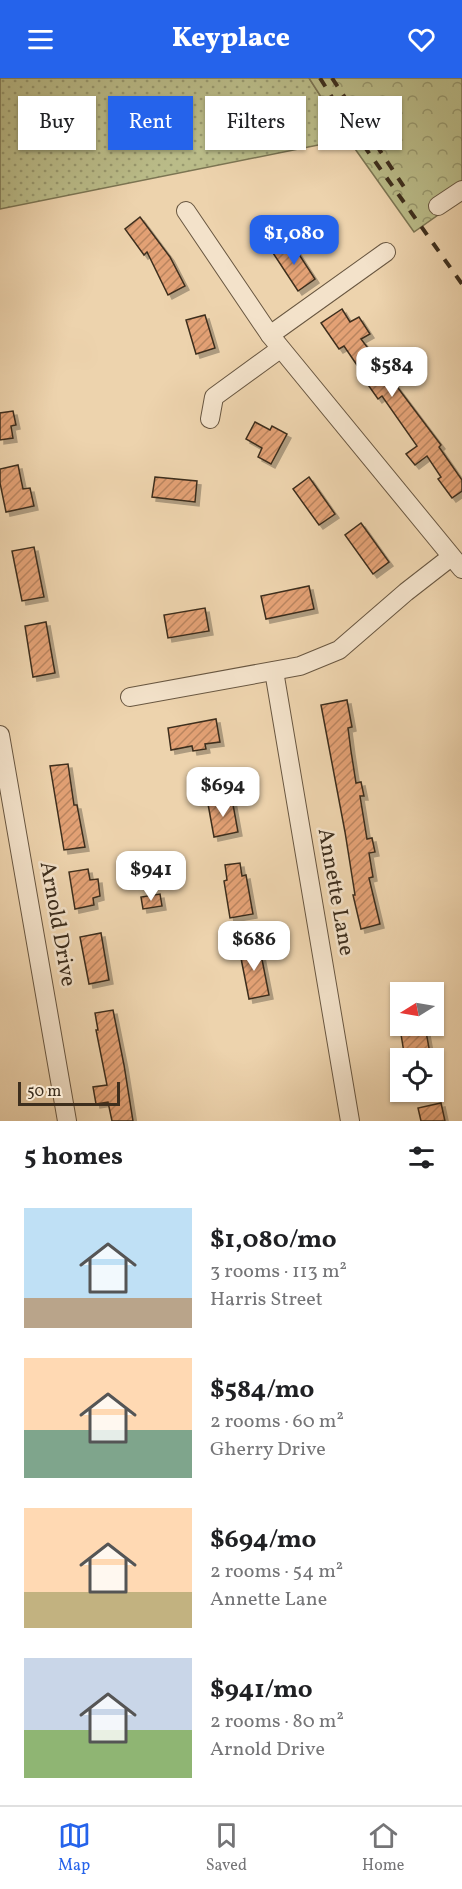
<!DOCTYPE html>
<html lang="en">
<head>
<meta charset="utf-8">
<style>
  body { margin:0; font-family:Vollkorn,serif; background:#f2f2f2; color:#202124; height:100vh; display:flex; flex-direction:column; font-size:22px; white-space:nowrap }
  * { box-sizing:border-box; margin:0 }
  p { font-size:20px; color:#757577 }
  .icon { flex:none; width:33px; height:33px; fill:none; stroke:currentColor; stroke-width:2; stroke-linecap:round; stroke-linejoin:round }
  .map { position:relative; height:1043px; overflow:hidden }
  .sheet { display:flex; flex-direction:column; background:#fff; flex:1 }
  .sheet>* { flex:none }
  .banner { position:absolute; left:18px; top:18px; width:426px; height:54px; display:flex; gap:12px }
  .needle { width:39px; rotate:259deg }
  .fabs { position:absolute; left:390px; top:904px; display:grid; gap:12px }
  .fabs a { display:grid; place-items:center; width:54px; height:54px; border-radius:0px; background:#fff; box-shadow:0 2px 4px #0004; font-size:30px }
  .scale { position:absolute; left:18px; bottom:15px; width:102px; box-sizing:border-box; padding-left:6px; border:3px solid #3d2e1d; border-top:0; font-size:16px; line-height:21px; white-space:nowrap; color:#3d2e1d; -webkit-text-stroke:4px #f3e2ca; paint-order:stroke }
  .price { position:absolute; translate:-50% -51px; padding:0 14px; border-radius:12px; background:#fff; color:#222; font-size:20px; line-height:39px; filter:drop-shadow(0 2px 3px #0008) }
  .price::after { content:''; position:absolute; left:50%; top:36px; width:18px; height:14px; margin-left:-9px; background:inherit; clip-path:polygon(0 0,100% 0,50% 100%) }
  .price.current { background:#2563eb; color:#fff }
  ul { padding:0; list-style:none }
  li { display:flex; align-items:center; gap:18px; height:150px; padding:0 24px }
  li span { display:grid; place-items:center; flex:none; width:168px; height:120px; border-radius:0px; color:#555 }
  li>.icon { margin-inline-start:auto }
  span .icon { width:72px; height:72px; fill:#fffc; stroke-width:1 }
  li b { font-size:26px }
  h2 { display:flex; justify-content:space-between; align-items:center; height:72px; padding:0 24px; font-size:26px }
  .tag { padding:0 21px; border-radius:0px; background:#fff; box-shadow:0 2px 4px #0004; font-size:21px; line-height:54px }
  .tag.current { background:#2563eb; color:#fff }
  header { display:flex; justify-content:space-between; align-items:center; height:78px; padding:0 24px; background:#2563eb; color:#fff; font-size:27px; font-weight:800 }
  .tab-bar { display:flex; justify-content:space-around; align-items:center; height:84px; border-top:2px solid #e0e0e0; background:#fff; font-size:16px; color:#757577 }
  .tab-bar a { display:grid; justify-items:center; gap:3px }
  .tab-bar .current { color:#2563eb }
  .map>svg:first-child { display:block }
  .grass { fill:url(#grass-dots); stroke:#7c7553; stroke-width:1.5 }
  .forest { fill:url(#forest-crowns); stroke:#7c7553; stroke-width:1.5 }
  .building { fill:url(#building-hatch); stroke:#3d2e1d; stroke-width:1.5; filter:url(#shadow) }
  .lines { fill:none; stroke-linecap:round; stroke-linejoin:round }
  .minor-casing { stroke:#695741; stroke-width:20 }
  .minor { stroke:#f3e2ca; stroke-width:18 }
  .rail { stroke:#3d2e1d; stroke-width:4; stroke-dasharray:10 10; stroke-linecap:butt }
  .labels { text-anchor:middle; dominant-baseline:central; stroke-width:5; stroke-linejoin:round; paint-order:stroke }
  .street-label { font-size:22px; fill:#3d2e1d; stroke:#f3e2ca }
</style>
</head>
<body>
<header><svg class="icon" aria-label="menu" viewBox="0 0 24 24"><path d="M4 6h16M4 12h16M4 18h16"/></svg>Keyplace<svg class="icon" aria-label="heart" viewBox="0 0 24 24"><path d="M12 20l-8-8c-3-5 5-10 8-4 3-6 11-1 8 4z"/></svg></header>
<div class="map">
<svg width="462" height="1043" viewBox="0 0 462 1043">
  <defs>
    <pattern id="grass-dots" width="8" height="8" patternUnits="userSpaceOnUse" patternTransform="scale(1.5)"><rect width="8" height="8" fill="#babc89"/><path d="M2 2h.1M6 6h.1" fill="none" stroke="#98996f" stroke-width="1.8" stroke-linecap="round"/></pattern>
    <pattern id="forest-crowns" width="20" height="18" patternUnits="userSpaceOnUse" patternTransform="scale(1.5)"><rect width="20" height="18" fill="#babc89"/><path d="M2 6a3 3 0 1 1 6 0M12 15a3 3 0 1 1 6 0" fill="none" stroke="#98996f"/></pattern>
    <pattern id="building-hatch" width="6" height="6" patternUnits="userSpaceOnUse" patternTransform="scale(1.5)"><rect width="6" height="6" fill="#e3a175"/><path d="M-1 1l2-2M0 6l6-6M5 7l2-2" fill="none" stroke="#b9845f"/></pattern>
    <filter id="shadow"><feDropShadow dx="4" dy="4" stdDeviation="0" flood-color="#0004"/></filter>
  </defs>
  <rect width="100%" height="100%" fill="#edd3ad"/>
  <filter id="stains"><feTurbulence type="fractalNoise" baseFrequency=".00333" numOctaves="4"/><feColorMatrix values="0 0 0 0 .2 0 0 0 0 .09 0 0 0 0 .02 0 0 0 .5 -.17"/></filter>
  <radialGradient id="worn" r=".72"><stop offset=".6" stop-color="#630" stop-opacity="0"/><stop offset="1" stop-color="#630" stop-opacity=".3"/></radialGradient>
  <polygon class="grass" points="0,0 309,0 348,61 0,131"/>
  <polygon class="forest" points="309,0 462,0 462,120 414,154 348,61"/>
  <g class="building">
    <polygon points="140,139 170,179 185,208 168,217 147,174 144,177 125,151"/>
    <polygon points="291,164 315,201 298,213 273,175"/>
    <polygon points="342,231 350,244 359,239 370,256 361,261 441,367 439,369 462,402 462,413 452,420 438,401 441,399 427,378 415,387 406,376 417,368 382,318 378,321 359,294 361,293 344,268 339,271 321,245"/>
    <polygon points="205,237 215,270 196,276 186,242"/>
    <polygon points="13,333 16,347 11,348 13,360 0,362 0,335"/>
    <polygon points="255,344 270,352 272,348 287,356 271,386 258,379 262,370 246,361"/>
    <polygon points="18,387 23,411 30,410 34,428 6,434 0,405 0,391"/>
    <polygon points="155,399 197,403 195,424 152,419"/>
    <polygon points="309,399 335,436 319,447 293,411"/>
    <polygon points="361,445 389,484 373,496 345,457"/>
    <polygon points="34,469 44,519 22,523 12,473"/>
    <polygon points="309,508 314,531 266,541 261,518"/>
    <polygon points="205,530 209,553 168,560 164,537"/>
    <polygon points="46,544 55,595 33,599 25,548"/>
    <polygon points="347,622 352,649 348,650 351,673 356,705 361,704 364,718 360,718 367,761 372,760 375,774 369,775 373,799 369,800 380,846 361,851 353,817 355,817 345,754 321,627"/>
    <polygon points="216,641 220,664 205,666 206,671 193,673 192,668 171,672 168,650"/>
    <polygon points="68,686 74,727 77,727 85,769 64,772 50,688"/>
    <polygon points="232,721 238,754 214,759 208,726"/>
    <polygon points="240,785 242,798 246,797 253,836 230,840 224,803 227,802 225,787"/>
    <polygon points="88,791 90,802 98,801 100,818 93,820 94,827 75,831 69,794"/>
    <polygon points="160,816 162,828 143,831 141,819"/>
    <polygon points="101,855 109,902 89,906 80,859"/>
    <polygon points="259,866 269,917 249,921 239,870"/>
    <polygon points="113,932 124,987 133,1043 112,1043 108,1024 96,1026 93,1009 107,1007 96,952 98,952 95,935"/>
    <polygon points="415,948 425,948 431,981 405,981 400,950"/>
    <polygon points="441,1025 445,1043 421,1043 418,1030"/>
  </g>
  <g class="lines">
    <g class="minor-casing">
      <g id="minor">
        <polyline points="438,128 462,112"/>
        <polyline points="186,133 270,257 462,491"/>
        <polyline points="270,257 386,174"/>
        <polyline points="210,341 214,319 280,271"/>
        <polyline points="274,593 350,1043"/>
        <polyline points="130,619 300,588 339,572 406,514 451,479"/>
        <polyline points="0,657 67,1043"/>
      </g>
    </g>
    <use href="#minor" class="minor"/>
    <g class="rail">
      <polyline points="320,0 352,51 462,206"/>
      <polyline points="332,0 408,115"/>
    </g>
  </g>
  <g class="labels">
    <g class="street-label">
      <text transform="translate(335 814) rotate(80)">Annette Lane</text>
      <text transform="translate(57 846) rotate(80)">Arnold Drive</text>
    </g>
  </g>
  <rect width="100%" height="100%" filter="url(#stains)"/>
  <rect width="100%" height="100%" fill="url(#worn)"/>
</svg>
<div class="fabs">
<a><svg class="needle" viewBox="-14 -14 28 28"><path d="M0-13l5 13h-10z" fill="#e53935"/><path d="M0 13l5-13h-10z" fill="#757577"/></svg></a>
<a><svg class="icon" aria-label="locate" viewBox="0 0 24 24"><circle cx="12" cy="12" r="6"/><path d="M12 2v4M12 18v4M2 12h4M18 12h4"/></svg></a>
</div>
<div class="scale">50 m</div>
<b class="price current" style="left:294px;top:188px">$1,080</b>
<b class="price" style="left:392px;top:320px">$584</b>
<b class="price" style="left:223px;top:740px">$694</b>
<b class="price" style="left:151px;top:824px">$941</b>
<b class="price" style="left:254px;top:894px">$686</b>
<div class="banner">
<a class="tag">Buy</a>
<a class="tag current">Rent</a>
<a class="tag">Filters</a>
<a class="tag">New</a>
</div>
</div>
<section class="sheet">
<h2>5 homes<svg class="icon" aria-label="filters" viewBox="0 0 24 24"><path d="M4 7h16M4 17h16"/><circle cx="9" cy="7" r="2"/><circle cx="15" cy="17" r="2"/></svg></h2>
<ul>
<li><span style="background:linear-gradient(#bfe0f5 75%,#b9a48a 0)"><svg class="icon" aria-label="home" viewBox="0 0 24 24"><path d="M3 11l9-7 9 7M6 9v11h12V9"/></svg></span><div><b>$1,080/mo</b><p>3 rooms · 113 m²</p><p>Harris Street</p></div></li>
<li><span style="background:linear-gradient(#ffd9b3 60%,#7fa58c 0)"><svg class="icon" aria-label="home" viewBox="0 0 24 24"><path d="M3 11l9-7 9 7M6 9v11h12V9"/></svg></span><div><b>$584/mo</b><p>2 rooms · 60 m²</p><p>Gherry Drive</p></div></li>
<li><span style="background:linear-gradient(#ffd9b3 70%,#c2b280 0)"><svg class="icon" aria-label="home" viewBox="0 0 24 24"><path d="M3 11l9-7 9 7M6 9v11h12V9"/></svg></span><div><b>$694/mo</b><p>2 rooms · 54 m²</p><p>Annette Lane</p></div></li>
<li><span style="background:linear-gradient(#c9d6e8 60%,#8fb573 0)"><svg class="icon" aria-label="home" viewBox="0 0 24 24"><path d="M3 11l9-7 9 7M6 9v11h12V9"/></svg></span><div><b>$941/mo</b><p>2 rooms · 80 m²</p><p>Arnold Drive</p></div></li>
</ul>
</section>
<nav class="tab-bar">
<a class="current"><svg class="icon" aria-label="map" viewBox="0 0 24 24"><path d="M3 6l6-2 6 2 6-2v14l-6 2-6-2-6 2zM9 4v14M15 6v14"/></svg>Map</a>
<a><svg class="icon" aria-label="saved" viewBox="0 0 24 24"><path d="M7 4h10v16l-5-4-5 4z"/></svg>Saved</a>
<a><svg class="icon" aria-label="home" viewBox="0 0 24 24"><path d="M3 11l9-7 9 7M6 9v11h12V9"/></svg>Home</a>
</nav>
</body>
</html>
